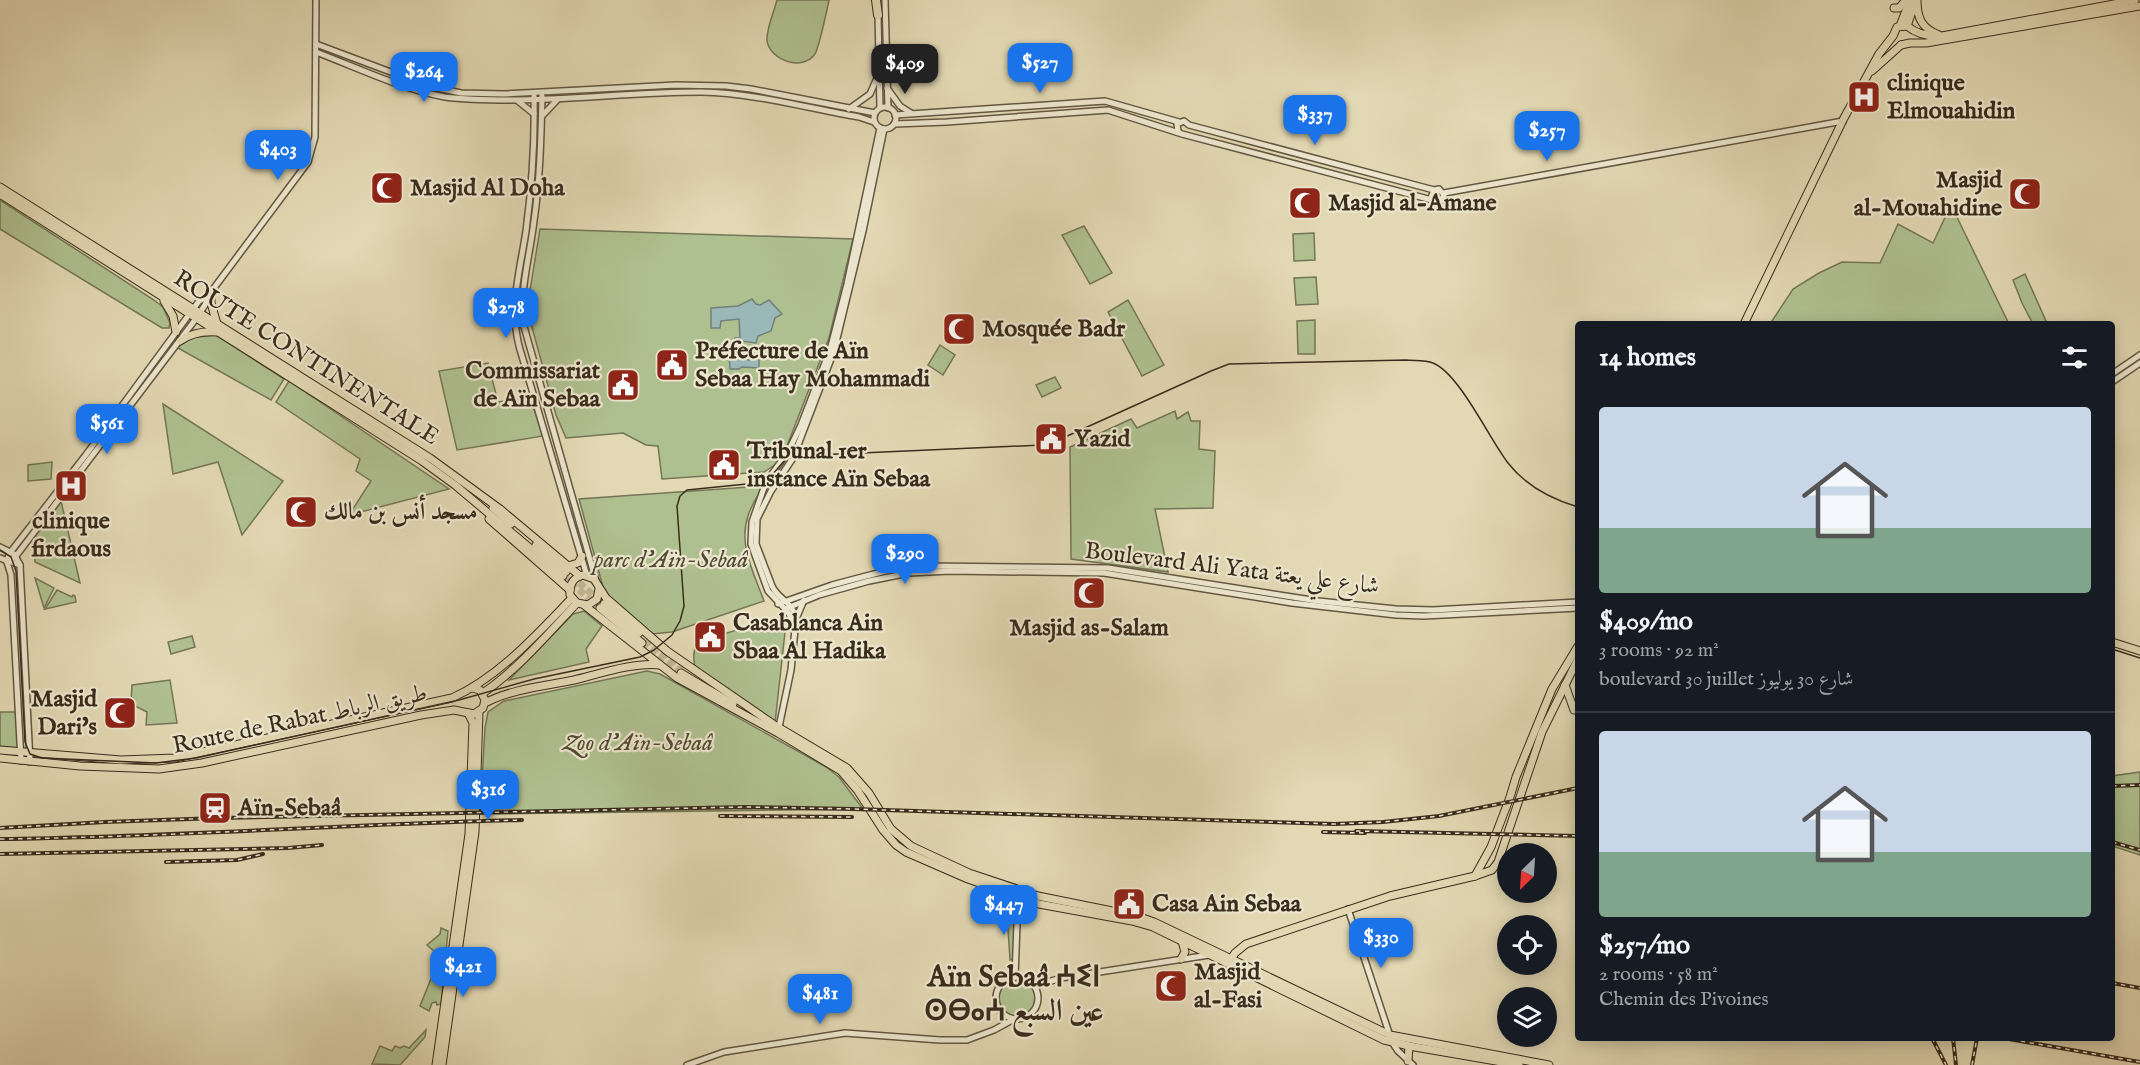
<!DOCTYPE html>
<html lang="en">
<head>
<meta charset="utf-8">
<style>
  body { margin:0; font-family:"IM FELL English",Amiri,"Noto Sans Tifinagh",serif; background:#20242c; color:#f1f3f6; height:100vh; display:flex; flex-direction:column; font-size:22px; white-space:nowrap }
  * { box-sizing:border-box; margin:0 }
  p { font-size:20px; color:#9ea1a6 }
  .icon { flex:none; width:33px; height:33px; fill:none; stroke:currentColor; stroke-width:2; stroke-linecap:round; stroke-linejoin:round }
  .map { position:relative; flex:1; overflow:hidden }
  .sheet { position:absolute; left:1575px; top:321px; width:540px; height:720px; display:flex; flex-direction:column; background:#171b24; border-radius:6px; box-shadow:0 3px 15px #0003 }
  .sheet>* { flex:none }
  .needle { width:39px; rotate:205deg }
  .fabs { position:absolute; left:1497px; top:843px; display:grid; gap:12px }
  .fabs a { display:grid; place-items:center; width:60px; height:60px; border-radius:50%; background:#171b24; box-shadow:0 3px 15px #0003; font-size:30px }
  .price { position:absolute; translate:-50% -51px; padding:0 14px; border-radius:12px; background:#1a73e8; color:#fff; font-size:20px; line-height:39px; filter:drop-shadow(0 2px 3px #0008) }
  .price::after { content:''; position:absolute; left:50%; top:36px; width:18px; height:14px; margin-left:-9px; background:inherit; clip-path:polygon(0 0,100% 0,50% 100%) }
  .price.on { background:#222; color:#fff }
  ul { padding:0; list-style:none }
  li { display:grid; align-content:center; gap:12px; height:318px; padding:0 24px }
  li+li { border-top:2px solid #363941 }
  li span { display:grid; place-items:center; height:186px; border-radius:6px; color:#555 }
  li>.icon { margin-inline-start:auto }
  span .icon { width:108px; height:108px; fill:#fffc; stroke-width:1 }
  li b { font-size:26px }
  h2 { display:flex; justify-content:space-between; align-items:center; height:72px; padding:0 24px; font-size:26px }
  .map>svg:first-child { display:block }
  .green { fill:#afc090; stroke:#747656; stroke-width:1.5 }
  .water { fill:#99b8b7; stroke:#738079; stroke-width:1.5 }
  .lines { fill:none; stroke-linecap:round; stroke-linejoin:round }
  .major-tunnel { stroke:#c0b695; stroke-width:7; stroke-dasharray:7 3.5; stroke-linecap:butt }
  .minor-casing { stroke:#635742; stroke-width:8 }
  .major-casing { stroke:#392c1c; stroke-width:9 }
  .highway-casing { stroke:#392c1c; stroke-width:10 }
  .minor { stroke:#ece6ce; stroke-width:5 }
  .major { stroke:#e2d8b3; stroke-width:7 }
  .highway { stroke:#e2d8b3; stroke-width:8 }
  .tram { stroke:#392c1c; stroke-width:1.5 }
  .rail-casing { stroke:#392c1c; stroke-width:4 }
  .rail { stroke:#ece6ce; stroke-width:1.5; stroke-dasharray:4.5; stroke-linecap:butt }
  .labels { text-anchor:middle; dominant-baseline:central; stroke-width:4.5; stroke-linejoin:round; paint-order:stroke }
  .poi-label { font-size:24px; font-weight:bold; fill:#392c1c; stroke:#ece6ce; text-anchor:start }
  .street-label { font-size:24px; fill:#392c1c; stroke:#ece6ce }
  .park-label { font-size:24px; font-style:italic; fill:#514a33; stroke:#ece6ce }
  .district-label { font-size:30px; font-weight:bold; fill:#392c1c; stroke:#ece6ce }
</style>
</head>
<body>
<div class="map">
<svg width="2140" height="1065" viewBox="0 0 2140 1065">
  <rect width="100%" height="100%" fill="#e2d8b3"/>
  <filter id="stains"><feTurbulence type="fractalNoise" baseFrequency=".00333" numOctaves="4"/><feColorMatrix values="0 0 0 0 .2 0 0 0 0 .09 0 0 0 0 .02 0 0 0 .5 -.17"/></filter>
  <radialGradient id="worn" r=".72"><stop offset=".6" stop-color="#630" stop-opacity="0"/><stop offset="1" stop-color="#630" stop-opacity=".3"/></radialGradient>
  <g class="green">
    <path d="M777,0H829C827,10 819,47 815,54C802,72 770,60 767,41C766,29 774,12 777,0Z"/>
    <polygon points="0,200 154,300 163,307 170,323 169,328 162,328 0,229"/>
    <polygon points="1952,207 2009,324 1770,324 1793,289 1819,273 1842,262 1880,263 1898,224 1933,243 1949,209"/>
    <polygon points="1084,226 1112,273 1090,284 1062,235"/>
    <polygon points="540,229 853,239 829,338 785,451 776,464 764,472 662,479 658,446 646,445 623,433 566,438 556,415 527,309"/>
    <polygon points="1314,233 1315,260 1294,261 1293,234"/>
    <polygon points="2025,274 2046,321 2040,324 2033,324 2022,303 2013,280"/>
    <polygon points="1316,277 1318,304 1296,305 1294,278"/>
    <polygon points="1128,300 1164,365 1142,376 1108,312"/>
    <polygon points="1315,320 1315,354 1298,354 1297,321"/>
    <polygon points="216,335 284,379 271,400 178,348 186,338"/>
    <polygon points="940,345 955,355 943,375 928,365"/>
    <polygon points="488,363 498,402 530,397 543,436 457,450 439,371"/>
    <polygon points="1055,377 1061,388 1042,397 1036,385"/>
    <polygon points="289,381 449,489 349,515 371,481 356,471 360,459 276,402"/>
    <polygon points="163,404 283,481 242,535 218,462 173,474"/>
    <polygon points="1175,411 1177,419 1188,412 1191,421 1200,421 1199,449 1215,451 1213,508 1155,509 1168,572 1071,559 1070,447 1131,419 1137,428"/>
    <polygon points="52,462 51,479 28,481 28,465"/>
    <path d="M763,486C758,496 751,505 748,516C738,545 754,573 764,601L672,632L652,634L607,595L603,587L579,499Z"/>
    <polygon points="61,501 80,583 35,562 33,539"/>
    <polygon points="35,578 54,588 44,608"/>
    <polygon points="57,590 72,597 73,595 75,596 76,602 45,609"/>
    <polygon points="584,611 602,626 586,649 589,662 509,680 573,614"/>
    <path d="M783,616L786,623L775,723L697,674C693,663 692,653 697,642Z"/>
    <polygon points="192,636 195,647 171,654 168,642"/>
    <polygon points="647,671 660,674 826,767 839,777 863,809 480,814 485,728 488,712 504,701"/>
    <polygon points="170,680 177,723 146,725 147,712 131,704 132,685"/>
    <polygon points="0,712 18,712 20,752 0,748"/>
    <polygon points="2140,772 2140,855 2112,846 2112,776"/>
    <polygon points="1014,911 1014,959 1010,960 1007,913"/>
    <polygon points="441,928 448,931 441,1004 437,1005 436,1002 432,1003 429,1011 420,1006 441,954 438,952 438,949 435,952 427,945 440,934"/>
    <circle cx="1017" cy="997" r="19"/>
    <polygon points="426,1030 425,1037 400,1065 372,1064 380,1046 392,1051 395,1046 400,1048 404,1046 409,1048"/>
  </g>
  <g class="water">
    <polygon points="752,299 756,304 760,305 769,300 782,314 775,318 771,331 758,336 756,343 741,341 739,344 735,343 735,338 740,338 739,319 721,321 720,328 711,328 711,308 738,306"/>
    <polygon points="744,353 745,358 748,360 759,358 759,368 742,367 739,369 730,369 729,354"/>
  </g>
  <g class="lines">
    <g class="major-tunnel">
      <polyline points="563,576 600,608"/>
      <polyline points="571,576 604,604"/>
      <polyline points="646,639 684,668"/>
      <polyline points="642,643 681,673"/>
    </g>
    <g class="minor-casing">
      <g id="minor">
        <polyline points="885,0 888,108"/>
        <polyline points="878,14 880,108"/>
        <polyline points="316,44 428,86 461,93 504,94 676,85 726,86 751,89 875,113"/>
        <path d="M316,52C358,68 401,89 445,97C467,100 488,100 509,100C573,100 637,92 701,92C754,93 807,108 859,117L874,122"/>
        <polyline points="887,88 900,106 911,113"/>
        <path d="M534,96C535,141 532,186 526,231C520,271 509,305 519,346L587,576"/>
        <path d="M542,96C541,138 540,180 534,221C530,255 520,288 523,323L596,581"/>
        <polyline points="518,101 534,114"/>
        <circle cx="885" cy="118" r="11"/>
        <polyline points="849,109 870,94 877,78"/>
        <polyline points="895,115 1105,101 1179,122"/>
        <polyline points="542,116 558,99"/>
        <polyline points="894,124 947,122 1108,110 1182,134 1432,200"/>
        <polyline points="1178,131 1177,124 1184,121 1189,125 1434,190 1439,189 1444,195 1440,202 1434,202 1431,198 1434,190"/>
        <polyline points="1444,193 1843,121"/>
        <polyline points="2112,374 2140,355"/>
        <polyline points="2112,382 2140,363"/>
        <polyline points="0,547 14,554 20,565 30,762"/>
        <polyline points="0,558 20,565"/>
        <polyline points="7,562 16,556 192,324 205,305 211,292 308,162 315,137 316,0"/>
        <polyline points="778,604 832,585 866,576 886,571 927,566 1108,568 1318,601 1396,609 1433,610 1578,602"/>
        <polyline points="785,609 819,595 869,581 909,573 950,571 1104,573 1292,603 1396,615 1424,616 1578,608"/>
        <path d="M796,619C792,600 779,601 772,586L756,544L757,519L771,491L793,458L834,351L863,231L884,129"/>
        <polyline points="795,623 787,611 768,591 751,544 752,522 766,482 788,452 801,425 830,350 847,284 880,128"/>
        <polyline points="779,727 791,670 796,619 804,600"/>
        <polyline points="21,761 11,575 7,562 9,554 85,456 199,301 207,297"/>
        <polyline points="1348,909 1392,1042 1398,1051 1413,1065"/>
        <circle cx="1017" cy="998" r="21"/>
        <polyline points="1015,977 1018,897"/>
        <polyline points="1035,986 1061,978 1209,955"/>
        <polyline points="687,1065 724,1052 845,1033 940,1040 967,1040 994,1030 1014,1019"/>
      </g>
    </g>
    <g class="major-casing">
      <g id="major">
        <path d="M1917,0C1917,19 1922,28 1939,35"/>
        <polyline points="1894,8 1899,8 1906,0"/>
        <polyline points="1900,26 1910,0"/>
        <polyline points="1907,26 1915,3"/>
        <polyline points="1901,45 1910,43 1926,43 2140,6"/>
        <polyline points="1872,71 1901,45"/>
        <polyline points="0,187 430,458 500,509 580,576"/>
        <polyline points="0,194 422,461 455,485 563,576"/>
        <polyline points="211,292 211,303 217,324"/>
        <polyline points="164,301 173,316 176,332"/>
        <path d="M1744,324L1844,118L1879,54L1893,36L1897,27L1907,26C1917,34 1929,37 1942,36L2135,0"/>
        <path d="M180,341C191,333 203,331 217,332"/>
        <polyline points="493,508 511,524"/>
        <polyline points="489,519 570,590"/>
        <polyline points="536,545 566,572"/>
        <polyline points="568,566 578,563 582,556"/>
        <path d="M599,589L597,599L588,605L577,603L570,595C569,584 573,578 583,575L594,579L606,598L667,651L773,724L847,768L869,793L891,829L911,846L969,873L1038,896L1137,916L1154,922L1390,1035L1549,1065"/>
        <polyline points="604,604 639,633"/>
        <polyline points="584,605 677,678 778,733 841,771 858,791 883,830 896,845 906,852 968,879 1039,904 1132,921 1153,927 1384,1040 1409,1046 1519,1065"/>
        <polyline points="600,608 642,643"/>
        <polyline points="2112,642 2140,651"/>
        <polyline points="681,673 733,704"/>
        <polyline points="1565,685 1574,710"/>
        <path d="M483,693C518,669 548,634 577,603"/>
        <path d="M485,703C511,689 545,686 574,680C599,674 634,662 660,665"/>
        <path d="M0,750L121,760L175,758L452,698C499,677 536,635 572,598"/>
        <polyline points="0,758 80,766 159,769 202,763 421,715 454,710 474,714 483,708 485,700 480,690 472,688"/>
        <polyline points="1475,876 1491,847 1510,797 1516,777 1552,689 1578,646"/>
        <polyline points="1181,959 1185,952 1182,941"/>
        <polyline points="1229,962 1235,953 1246,944 1390,896 1475,876 1492,870 1498,862 1542,732 1578,659"/>
        <polyline points="1408,1061 1409,1046"/>
        <polyline points="436,1065 469,834 473,723 468,713"/>
        <polyline points="442,1065 475,832 479,712"/>
      </g>
    </g>
    <g class="highway-casing">
      <polyline id="highway" points="876,0 878,15"/>
    </g>
    <use href="#minor" class="minor"/>
    <use href="#major" class="major"/>
    <use href="#highway" class="highway"/>
    <g class="tram">
      <path d="M0,550L11,557L16,571L25,742L30,754L42,758L156,763L196,758L459,700L534,679L640,657L654,650L672,635L680,621L684,606L677,506L680,496L687,490L766,482L785,460L794,456L1042,445L1065,437L1211,371L1229,364L1406,360C1415,361 1425,360 1433,363C1459,373 1490,440 1508,463C1526,486 1551,499 1578,507"/>
      <polyline points="2112,649 2140,658"/>
    </g>
    <g class="rail-casing">
      <g id="rail">
        <polyline points="2112,786 2140,785"/>
        <polyline points="720,816 852,817"/>
        <polyline points="0,828 105,822 218,818 745,807 853,809 1334,824 1383,822 1439,816 1578,788"/>
        <polyline points="1356,831 1578,836"/>
        <polyline points="1323,832 1365,833"/>
        <path d="M0,839C174,837 348,824 522,820"/>
        <polyline points="2112,842 2140,850"/>
        <polyline points="0,854 288,848 322,845"/>
        <polyline points="166,862 237,860 263,854"/>
        <polyline points="2112,983 2140,988"/>
        <polyline points="1932,1038 1946,1065"/>
        <polyline points="1953,1038 1956,1065"/>
        <polyline points="2003,1038 2140,1062"/>
        <polyline points="1972,1065 1977,1038"/>
      </g>
    </g>
    <use href="#rail" class="rail"/>
  </g>
  <defs>
    <g id="hospital-square" transform="scale(1.725)"><rect x="-9" y="-9" width="18" height="18" rx="4" fill="#8f2418" stroke="#ece6ce"/><path d="M-5-5h3v3.5h4V-5h3V5h-3V1.5h-4V5h-3Z" fill="#fff"/></g>
    <g id="mosque-square" transform="scale(1.725)"><rect x="-9" y="-9" width="18" height="18" rx="4" fill="#8f2418" stroke="#ece6ce"/><path d="M3.5-4.9A6 6 0 1 0 3.5 4.9A5 5 0 1 1 3.5-4.9Z" fill="#fff"/></g>
    <g id="civic-square" transform="scale(1.725)"><rect x="-9" y="-9" width="18" height="18" rx="4" fill="#8f2418" stroke="#ece6ce"/><path d="M-.6-6.5H3V-4.5H.6V-3L4-1V1h2V6H-6V1h2V-1L-.6-3ZM-1.2 2.5V6h2.4V2.5Z" fill="#fff"/></g>
    <g id="station-square" transform="scale(1.725)"><rect x="-9" y="-9" width="18" height="18" rx="4" fill="#8f2418" stroke="#ece6ce"/><path d="M-3-6H3Q5-6 5-4V2Q5 4 3 4L4.5 6H3L1.5 4h-3L-3 6H-4.5L-3 4Q-5 4-5 2V-4Q-5-6-3-6ZM-3.5-4v3h7v-3ZM-3.5 1v1.5H-2V1ZM2 1v1.5H3.5V1Z" fill="#fff"/></g>
  </defs>
  <g fill-rule="evenodd">
    <use href="#hospital-square" x="1864" y="97"/>
    <use href="#mosque-square" x="387" y="188"/>
    <use href="#mosque-square" x="2025" y="194"/>
    <use href="#mosque-square" x="1305" y="203"/>
    <use href="#mosque-square" x="959" y="329"/>
    <use href="#civic-square" x="672" y="365"/>
    <use href="#civic-square" x="623" y="385"/>
    <use href="#civic-square" x="1051" y="439"/>
    <use href="#civic-square" x="724" y="465"/>
    <use href="#hospital-square" x="71" y="486"/>
    <use href="#mosque-square" x="301" y="512"/>
    <use href="#mosque-square" x="1089" y="593"/>
    <use href="#civic-square" x="710" y="637"/>
    <use href="#mosque-square" x="120" y="713"/>
    <use href="#station-square" x="215" y="808"/>
    <use href="#civic-square" x="1129" y="904"/>
    <use href="#mosque-square" x="1171" y="986"/>
  </g>
  <g class="labels">
    <g class="poi-label">
      <text x="1887" y="83">clinique<tspan x="1887" dy="28">Elmouahidin</tspan></text>
      <text x="2002" y="180" text-anchor="end">Masjid<tspan x="2002" dy="28">al-Mouahidine</tspan></text>
      <text x="410" y="188">Masjid Al Doha</text>
      <text x="1328" y="203">Masjid al-Amane</text>
      <text x="982" y="329">Mosquée Badr</text>
      <text x="695" y="351">Préfecture de Aïn<tspan x="695" dy="28">Sebaa Hay Mohammadi</tspan></text>
      <text x="600" y="371" text-anchor="end">Commissariat<tspan x="600" dy="28">de Aïn Sebaa</tspan></text>
      <text x="1074" y="439">Yazid</text>
      <text x="747" y="451">Tribunal 1er<tspan x="747" dy="28">instance Aïn Sebaa</tspan></text>
      <text x="324" y="512">مسجد أنس بن مالك</text>
      <text x="71" y="521" text-anchor="middle">clinique<tspan x="71" dy="28">firdaous</tspan></text>
      <text x="733" y="623">Casablanca Ain<tspan x="733" dy="28">Sbaa Al Hadika</tspan></text>
      <text x="1089" y="628" text-anchor="middle">Masjid as-Salam</text>
      <text x="97" y="699" text-anchor="end">Masjid<tspan x="97" dy="28">Dari's</tspan></text>
      <text x="238" y="808">Aïn-Sebaâ</text>
      <text x="1152" y="904">Casa Ain Sebaa</text>
      <text x="1194" y="972">Masjid<tspan x="1194" dy="28">al-Fasi</tspan></text>
    </g>
    <g class="street-label">
      <text transform="translate(306 358) rotate(32)">ROUTE CONTINENTALE</text>
      <text transform="translate(1232 569) rotate(7)">Boulevard Ali Yata شارع علي يعتة</text>
      <text transform="translate(300 720) rotate(-12)">Route de Rabat طريق الرباط</text>
    </g>
    <g class="park-label">
      <text x="671" y="560">parc d'Aïn-Sebaâ</text>
      <text x="638" y="743">Zoo d'Aïn-Sebaâ</text>
    </g>
    <g class="district-label">
      <text x="1014" y="978">Aïn Sebaâ ⵄⵉⵏ<tspan x="1014" dy="34">ⵙⴱⴰⵄ عين السبع</tspan></text>
    </g>
  </g>
  <rect width="100%" height="100%" filter="url(#stains)"/>
  <rect width="100%" height="100%" fill="url(#worn)"/>
</svg>
<div class="fabs">
<a><svg class="needle" viewBox="-14 -14 28 28"><path d="M0-13l5 13h-10z" fill="#e53935"/><path d="M0 13l5-13h-10z" fill="#9ea1a6"/></svg></a>
<a><svg class="icon" aria-label="locate" viewBox="0 0 24 24"><circle cx="12" cy="12" r="6"/><path d="M12 2v4M12 18v4M2 12h4M18 12h4"/></svg></a>
<a><svg class="icon" aria-label="layers" viewBox="0 0 24 24"><path d="M12 4l9 5-9 5-9-5zM3 14l9 5 9-5"/></svg></a>
</div>
<b class="price" style="left:1040px;top:94px">$527</b>
<b class="price on" style="left:905px;top:95px">$409</b>
<b class="price" style="left:424px;top:103px">$264</b>
<b class="price" style="left:1315px;top:146px">$337</b>
<b class="price" style="left:1547px;top:162px">$257</b>
<b class="price" style="left:278px;top:181px">$403</b>
<b class="price" style="left:506px;top:339px">$278</b>
<b class="price" style="left:107px;top:455px">$561</b>
<b class="price" style="left:905px;top:585px">$290</b>
<b class="price" style="left:488px;top:821px">$316</b>
<b class="price" style="left:1004px;top:936px">$447</b>
<b class="price" style="left:1381px;top:969px">$330</b>
<b class="price" style="left:463px;top:998px">$421</b>
<b class="price" style="left:820px;top:1025px">$481</b>
<section class="sheet">
<h2>14 homes<svg class="icon" aria-label="filters" viewBox="0 0 24 24"><path d="M4 7h16M4 17h16"/><circle cx="9" cy="7" r="2"/><circle cx="15" cy="17" r="2"/></svg></h2>
<ul>
<li><span style="background:linear-gradient(#c9d6e8 65%,#7fa58c 0)"><svg class="icon" aria-label="home" viewBox="0 0 24 24"><path d="M3 11l9-7 9 7M6 9v11h12V9"/></svg></span><div><b>$409/mo</b><p>3 rooms · 92 m²</p><p>boulevard 30 juillet شارع 30 يوليوز</p></div></li>
<li><span style="background:linear-gradient(#c9d6e8 65%,#7fa58c 0)"><svg class="icon" aria-label="home" viewBox="0 0 24 24"><path d="M3 11l9-7 9 7M6 9v11h12V9"/></svg></span><div><b>$257/mo</b><p>2 rooms · 58 m²</p><p>Chemin des Pivoines</p></div></li>
</ul>
</section>
</div>
</body>
</html>
